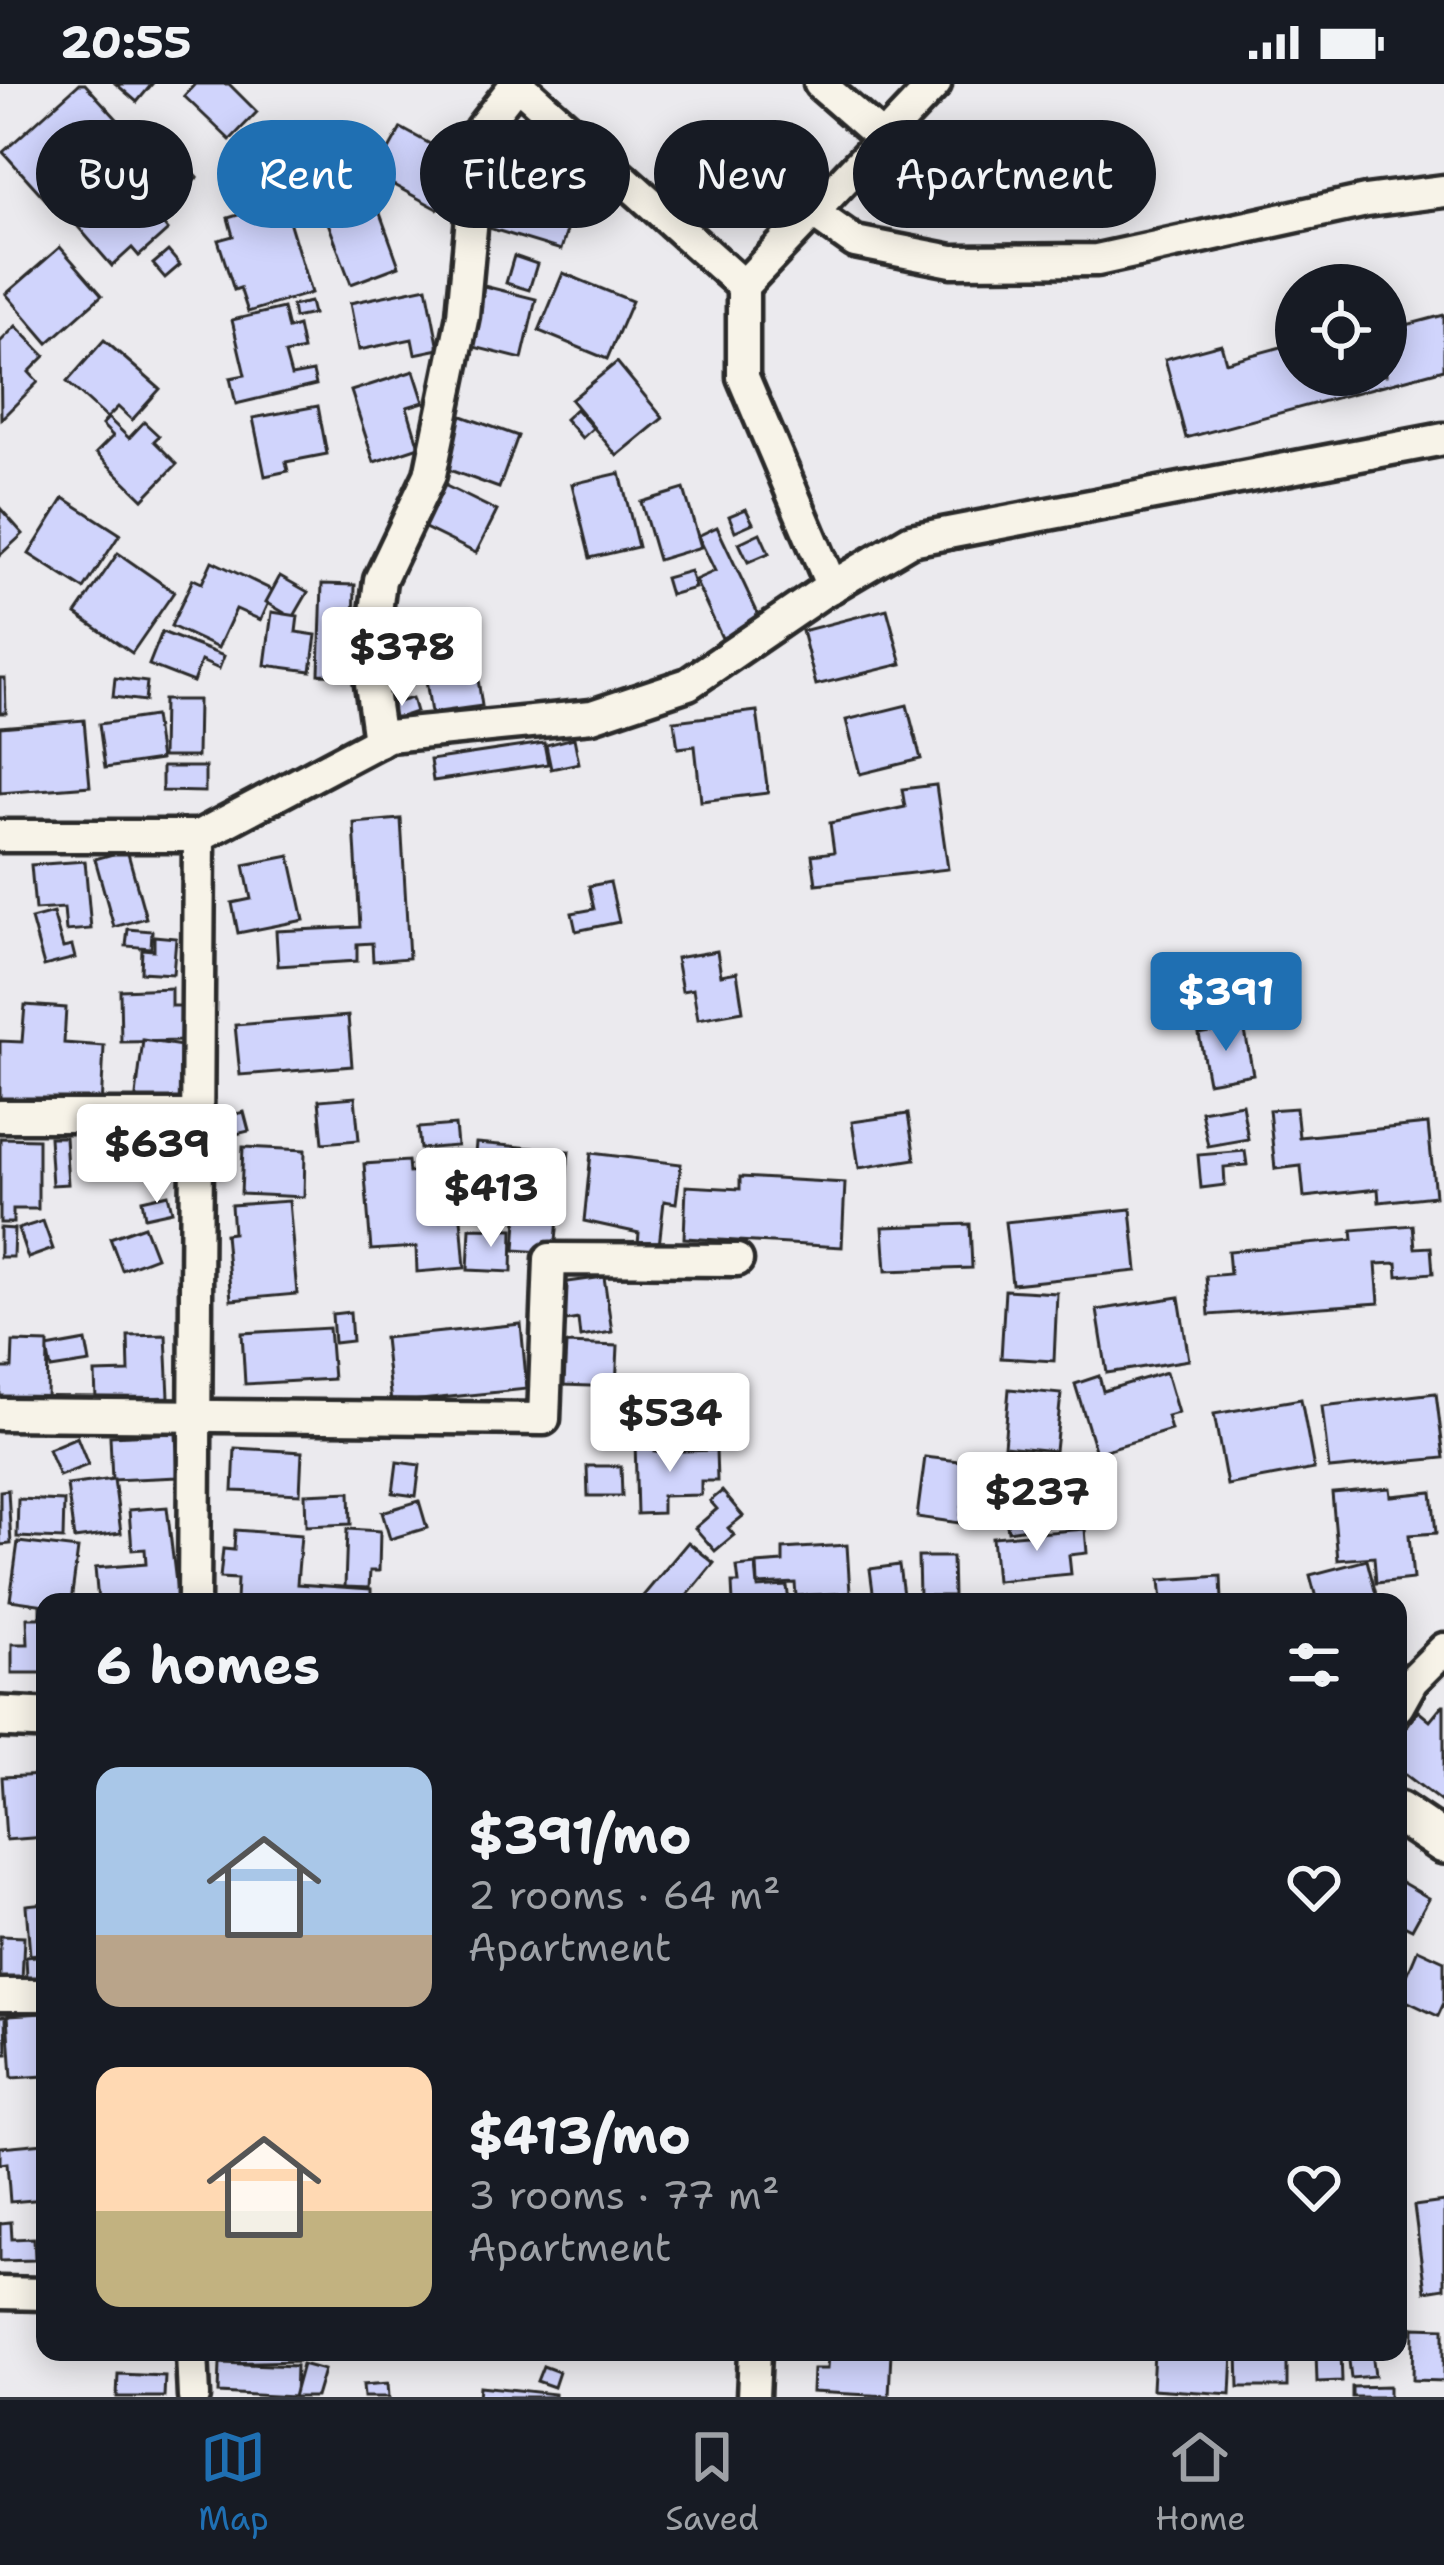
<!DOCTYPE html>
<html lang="en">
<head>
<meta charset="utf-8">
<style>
  body { margin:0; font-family:"Shantell Sans",sans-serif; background:#242831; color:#f1f3f6; height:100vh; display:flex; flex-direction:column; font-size:45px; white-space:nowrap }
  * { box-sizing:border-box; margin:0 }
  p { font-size:39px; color:#9ea1a6 }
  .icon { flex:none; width:66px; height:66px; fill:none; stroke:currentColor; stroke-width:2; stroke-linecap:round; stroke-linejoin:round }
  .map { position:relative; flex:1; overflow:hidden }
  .details { position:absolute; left:36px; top:1509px; width:1371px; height:768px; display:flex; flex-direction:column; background:#171b24; border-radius:24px; box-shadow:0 6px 30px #0003 }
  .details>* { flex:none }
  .hud { position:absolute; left:36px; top:36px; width:1374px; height:108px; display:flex; gap:24px }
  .buttons { position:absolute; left:1275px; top:180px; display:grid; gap:24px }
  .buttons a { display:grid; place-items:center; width:132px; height:132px; border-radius:50%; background:#171b24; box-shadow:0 6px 30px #0003; font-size:60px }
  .price { position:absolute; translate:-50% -102px; padding:0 27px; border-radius:12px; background:#fff; color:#222; font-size:39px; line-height:78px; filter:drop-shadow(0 3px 6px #0008) }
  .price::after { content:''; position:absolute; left:50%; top:72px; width:36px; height:27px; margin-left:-18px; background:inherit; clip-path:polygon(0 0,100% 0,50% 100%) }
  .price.on { background:#1f6fb2; color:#fff }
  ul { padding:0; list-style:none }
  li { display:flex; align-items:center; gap:36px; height:300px; padding:0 60px }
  li span { display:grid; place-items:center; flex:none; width:336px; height:240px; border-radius:24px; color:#555 }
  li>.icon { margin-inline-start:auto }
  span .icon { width:144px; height:144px; fill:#fffc; stroke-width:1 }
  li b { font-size:51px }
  h2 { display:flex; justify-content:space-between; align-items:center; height:144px; padding:0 60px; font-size:51px }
  .pill { padding:0 42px; border-radius:54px; background:#171b24; box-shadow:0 6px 30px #0003; font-size:42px; line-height:108px }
  .pill.on { background:#1f6fb2; color:#fff }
  .status { display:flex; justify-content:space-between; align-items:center; height:84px; padding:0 60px; background:#171b24; direction:ltr }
  .status svg { height:33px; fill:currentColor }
  .dock { display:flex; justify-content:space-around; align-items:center; height:168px; border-top:3px solid #363941; background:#171b24; font-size:33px; color:#9ea1a6 }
  .dock a { display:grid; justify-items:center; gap:6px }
  .dock .on { color:#1f6fb2 }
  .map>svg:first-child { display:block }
  .building { fill:#d0d4fc; stroke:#2b2b2b; stroke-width:3 }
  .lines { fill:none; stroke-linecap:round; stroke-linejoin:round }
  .minor-casing { stroke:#2b2b2b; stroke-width:39 }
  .tertiary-casing { stroke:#2b2b2b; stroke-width:48 }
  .minor { stroke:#f7f3e8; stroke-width:30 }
  .tertiary { stroke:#f7f3e8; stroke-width:39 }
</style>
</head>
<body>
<div class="status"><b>20:55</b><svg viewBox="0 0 49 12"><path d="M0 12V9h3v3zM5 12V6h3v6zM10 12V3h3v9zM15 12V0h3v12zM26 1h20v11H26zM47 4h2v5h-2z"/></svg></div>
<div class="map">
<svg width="1444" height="2313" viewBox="0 0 1444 2313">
  <rect width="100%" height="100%" fill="#ebeaee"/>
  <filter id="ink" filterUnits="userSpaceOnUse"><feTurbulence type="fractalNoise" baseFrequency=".00833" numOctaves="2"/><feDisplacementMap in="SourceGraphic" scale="24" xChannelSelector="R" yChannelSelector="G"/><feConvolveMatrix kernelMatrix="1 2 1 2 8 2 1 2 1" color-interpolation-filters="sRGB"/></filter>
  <g filter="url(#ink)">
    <g class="building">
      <polygon points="79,0 85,0 127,46 48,118 3,68"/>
      <polygon points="116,0 152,0 137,18"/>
      <polygon points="195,0 229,0 257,28 230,56 184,12"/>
      <polygon points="401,44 463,78 438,125 375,91"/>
      <polygon points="161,52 198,93 164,125 126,83"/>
      <polygon points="500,59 589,86 584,102 614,111 609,127 576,117 561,166 476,140"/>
      <polygon points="130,87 150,110 142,116 168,146 139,172 132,164 112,182 73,137"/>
      <polygon points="283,117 311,209 248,228 240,204 234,206 218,156 233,152 228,134"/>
      <polygon points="377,121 399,182 351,200 328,139"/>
      <polygon points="60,163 102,211 48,259 6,210"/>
      <polygon points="168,167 180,181 165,194 153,180"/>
      <polygon points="514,172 537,180 529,206 506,199"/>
      <polygon points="563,189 632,217 607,275 539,247"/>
      <polygon points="480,201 536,215 522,275 466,261"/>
      <polygon points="427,203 439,265 415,270 412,255 359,266 350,219"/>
      <polygon points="310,218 313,230 294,234 292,222"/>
      <polygon points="283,224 288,245 298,242 303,266 285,270 291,292 313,288 316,301 236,320 230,294 245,291 232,236"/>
      <polygon points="1444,231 1444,285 1186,354 1165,275 1221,260 1226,278 1296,259 1296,291 1386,291 1386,235 1396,232 1399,243"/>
      <polygon points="16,242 45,272 29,288 38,298 1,335 0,258"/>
      <polygon points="104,256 160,305 132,336 118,323 107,334 67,298"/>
      <polygon points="617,278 663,334 617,372 571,316"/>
      <polygon points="414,287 424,318 407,323 419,363 374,378 351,307"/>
      <polygon points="318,322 327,370 286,378 288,387 265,392 253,334"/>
      <polygon points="576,325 593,344 582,354 565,335"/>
      <polygon points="459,331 518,352 499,404 441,383"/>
      <polygon points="108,334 129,354 144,338 159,352 154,357 177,380 143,415 96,369 113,352 102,341"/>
      <polygon points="620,389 638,463 590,474 572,400"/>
      <polygon points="440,399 497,427 476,469 419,441"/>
      <polygon points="684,405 701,463 658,476 641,418"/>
      <polygon points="64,414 120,450 84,505 29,470"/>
      <polygon points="0,424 23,450 0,471"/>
      <polygon points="746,425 753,439 735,447 729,432"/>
      <polygon points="717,443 761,536 722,554 695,496 715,487 698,452"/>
      <polygon points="760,449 769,469 748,478 739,459"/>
      <polygon points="118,469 174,508 132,569 76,530"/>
      <polygon points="212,477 274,507 261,536 236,525 218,564 171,542 193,495 202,499"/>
      <polygon points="690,487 695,504 670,511 665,494"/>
      <polygon points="280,492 308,508 293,534 266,518"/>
      <polygon points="322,500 355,501 353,591 319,590"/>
      <polygon points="887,525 902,580 816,601 802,547"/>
      <polygon points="272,528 298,532 296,548 316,551 311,587 265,581"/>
      <polygon points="162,548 224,572 219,585 201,577 193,598 149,581"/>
      <polygon points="377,548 403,548 403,578 378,578"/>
      <polygon points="473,562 482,622 431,629 422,570"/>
      <polygon points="0,594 5,594 6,629 0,629"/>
      <polygon points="115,594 147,598 145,617 113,613"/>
      <polygon points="412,614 416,628 392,636 388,621"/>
      <polygon points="163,616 198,616 197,673 162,673"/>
      <polygon points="907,621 921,675 860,690 846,636"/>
      <polygon points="757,627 768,709 701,717 695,662 678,664 674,637"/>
      <polygon points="154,632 160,676 105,684 99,640"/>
      <polygon points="84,636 90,702 0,709 0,643"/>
      <polygon points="574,654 579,679 551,685 546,661"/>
      <polygon points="544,659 548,680 433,697 430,676"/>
      <polygon points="162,683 205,683 205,708 162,707"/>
      <polygon points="936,701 948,785 816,800 812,771 834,768 830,739 905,723 902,705"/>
      <polygon points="401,735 409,874 373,877 372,859 357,860 357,877 278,882 276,847 360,843 354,739"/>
      <polygon points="127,766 146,834 114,843 95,775"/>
      <polygon points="290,772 304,836 238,849 232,819 251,815 244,781"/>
      <polygon points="85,777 91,845 66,847 64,824 35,826 31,781"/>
      <polygon points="610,798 619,838 576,847 572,829 594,825 589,802"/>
      <polygon points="53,829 63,864 72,862 75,874 44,882 31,835"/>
      <polygon points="128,845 152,847 151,864 126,862"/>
      <polygon points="154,852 176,854 173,890 141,888 142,865 154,866"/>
      <polygon points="717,867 721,891 737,888 743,927 698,935 693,905 682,907 676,874"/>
      <polygon points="171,904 171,922 186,922 187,957 121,958 120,906"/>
      <polygon points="25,921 66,924 64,959 104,962 101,1025 0,1018 0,957 22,958"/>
      <polygon points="348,932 352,982 240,991 235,941"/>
      <polygon points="1244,942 1253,990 1208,998 1199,950"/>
      <polygon points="143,956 188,963 179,1027 135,1020"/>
      <polygon points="355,1013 359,1056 323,1059 319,1016"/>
      <polygon points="1242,1020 1248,1055 1208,1062 1201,1027"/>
      <polygon points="1296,1024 1299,1053 1428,1040 1435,1112 1379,1118 1378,1105 1304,1113 1301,1082 1275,1085 1269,1026"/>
      <polygon points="244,1028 249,1047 228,1052 223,1033"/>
      <polygon points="908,1030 915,1075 859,1084 852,1038"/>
      <polygon points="455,1041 457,1062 420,1065 418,1044"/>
      <polygon points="49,1053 65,1053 68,1100 52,1101"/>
      <polygon points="0,1054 38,1055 38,1125 13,1125 13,1139 0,1139"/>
      <polygon points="476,1059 569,1067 563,1135 558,1134 555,1169 515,1166 517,1135 469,1131"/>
      <polygon points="243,1063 305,1066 304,1113 241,1110"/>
      <polygon points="1245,1067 1247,1081 1224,1083 1225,1101 1201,1104 1198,1071"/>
      <polygon points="591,1069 681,1080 676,1119 664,1117 659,1162 638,1160 639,1149 584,1137"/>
      <polygon points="408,1077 409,1089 457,1085 465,1184 417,1188 416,1163 371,1166 364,1080"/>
      <polygon points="740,1093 845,1099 842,1163 684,1154 686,1102 740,1105"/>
      <polygon points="168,1110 172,1127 145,1133 142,1116"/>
      <polygon points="289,1117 297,1210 231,1216 225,1150 233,1149 231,1121"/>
      <polygon points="1131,1125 1137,1187 1012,1200 1005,1138"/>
      <polygon points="43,1137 53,1165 28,1174 18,1145"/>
      <polygon points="970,1140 972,1184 886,1187 883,1143"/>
      <polygon points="1413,1141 1415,1164 1431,1163 1433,1189 1398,1192 1397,1179 1376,1180 1379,1219 1209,1231 1206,1192 1230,1190 1228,1167 1353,1156 1352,1146"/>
      <polygon points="144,1142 156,1173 122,1186 110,1154"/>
      <polygon points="0,1144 14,1145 13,1173 0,1173"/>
      <polygon points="470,1144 513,1145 512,1188 468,1186"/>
      <polygon points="604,1193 612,1248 580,1253 578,1235 566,1237 561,1199"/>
      <polygon points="1005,1206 1057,1209 1054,1277 1001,1274"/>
      <polygon points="1179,1213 1189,1276 1107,1289 1097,1226"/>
      <polygon points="350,1228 352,1257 334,1259 332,1230"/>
      <polygon points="521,1240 527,1305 391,1319 384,1254"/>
      <polygon points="329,1244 333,1295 245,1300 242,1249"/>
      <polygon points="166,1251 169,1313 96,1316 95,1289 129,1288 128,1252"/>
      <polygon points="86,1257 90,1279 51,1285 47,1264"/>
      <polygon points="13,1258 48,1259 47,1318 0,1316 0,1284 12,1284"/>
      <polygon points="566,1260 618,1262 616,1303 564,1301"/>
      <polygon points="1166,1288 1178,1329 1167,1332 1171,1346 1096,1369 1075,1300 1099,1292 1103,1307"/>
      <polygon points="1009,1305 1061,1310 1055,1367 1004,1362"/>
      <polygon points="1436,1309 1444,1374 1329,1385 1322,1322"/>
      <polygon points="1301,1315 1314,1385 1227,1401 1214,1330"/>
      <polygon points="176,1349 178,1393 112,1396 110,1352"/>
      <polygon points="77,1353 88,1381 59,1392 48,1365"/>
      <polygon points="635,1357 654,1357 655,1368 716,1366 717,1397 701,1397 701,1411 662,1412 662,1429 637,1430"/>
      <polygon points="235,1364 302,1368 300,1410 233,1407"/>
      <polygon points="925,1373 968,1378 960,1439 917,1433"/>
      <polygon points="397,1378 420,1381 416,1412 393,1409"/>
      <polygon points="587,1382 621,1382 622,1412 588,1412"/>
      <polygon points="1044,1390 1052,1440 1008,1447 1000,1397"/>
      <polygon points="114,1395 121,1449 74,1455 67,1401"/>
      <polygon points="1390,1404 1391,1412 1432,1408 1436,1449 1409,1451 1413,1495 1376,1499 1374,1473 1338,1476 1332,1409"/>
      <polygon points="8,1406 11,1460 0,1461 0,1407"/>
      <polygon points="722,1407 743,1432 728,1444 734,1451 715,1467 695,1444 717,1425 710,1417"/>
      <polygon points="350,1408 351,1440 306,1442 305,1410"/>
      <polygon points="18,1415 64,1417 63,1455 17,1453"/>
      <polygon points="419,1417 427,1444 390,1455 382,1428"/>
      <polygon points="167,1423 178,1516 98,1518 95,1484 146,1480 145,1465 132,1466 129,1426"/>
      <polygon points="347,1445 380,1447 379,1487 370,1487 369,1504 345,1503"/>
      <polygon points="1085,1445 1087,1469 1069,1471 1071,1490 996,1497 992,1453"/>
      <polygon points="235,1446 301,1451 297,1500 371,1505 371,1518 236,1518 237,1495 220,1494 223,1465 234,1466"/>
      <polygon points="18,1458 78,1465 71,1518 45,1521 10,1516"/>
      <polygon points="688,1458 714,1479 682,1518 638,1518"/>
      <polygon points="847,1461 850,1509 796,1512 795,1499 758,1501 757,1480 783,1478 783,1465"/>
      <polygon points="918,1473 952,1473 953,1512 919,1512"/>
      <polygon points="1367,1476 1378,1518 1317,1518 1310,1491"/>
      <polygon points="756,1481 758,1504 787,1502 789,1518 733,1518 732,1499 739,1499 737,1483"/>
      <polygon points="899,1481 903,1511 874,1515 870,1485"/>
      <polygon points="1221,1492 1222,1518 1162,1518 1160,1496"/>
      <polygon points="40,1522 45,1522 45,1589 12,1589 12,1560 28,1560 27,1534 40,1534"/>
      <polygon points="1443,1621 1444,1621 1444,1720 1398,1685 1398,1654 1418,1627 1430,1637"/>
      <polygon points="45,1691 45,1753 6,1756 2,1693"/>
      <polygon points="1398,1796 1429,1814 1412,1845 1398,1838"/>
      <polygon points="45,1819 45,1869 30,1871 26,1821"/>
      <polygon points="0,1852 24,1853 22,1898 0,1897"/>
      <polygon points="1418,1865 1444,1877 1444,1919 1438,1932 1398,1913"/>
      <polygon points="45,1871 45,1893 27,1894 26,1873"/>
      <polygon points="45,1929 45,1992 12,1994 8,1931"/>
      <polygon points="0,1932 6,1932 7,1970 0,1970"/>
      <polygon points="45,2059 45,2115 10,2118 7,2079 0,2080 0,2063"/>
      <polygon points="1444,2118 1444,2204 1425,2207 1414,2122"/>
      <polygon points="11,2138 12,2155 34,2154 35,2176 0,2177 0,2139"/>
      <polygon points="1414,2243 1444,2244 1444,2297 1413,2296"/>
      <polygon points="221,2268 298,2268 298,2277 222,2279"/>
      <polygon points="828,2268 891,2268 889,2312 812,2308 813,2285 827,2285"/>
      <polygon points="1154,2268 1233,2268 1231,2310 1152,2305"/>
      <polygon points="1238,2268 1287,2268 1287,2303 1239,2303"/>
      <polygon points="1316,2268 1341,2268 1342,2297 1317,2298"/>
      <polygon points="1348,2268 1372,2268 1375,2292 1351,2294"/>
      <polygon points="220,2279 296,2282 295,2313 219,2309"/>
      <polygon points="302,2280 324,2286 316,2313 293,2313"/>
      <polygon points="543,2282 559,2288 554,2303 537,2297"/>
      <polygon points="118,2290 165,2292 164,2313 117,2313"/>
      <polygon points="388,2299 389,2313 364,2313 363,2301"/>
      <polygon points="480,2302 555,2310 555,2313 479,2313"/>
      <polygon points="1389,2302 1389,2313 1352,2313 1352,2303"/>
    </g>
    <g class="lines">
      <g class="minor-casing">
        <g id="minor">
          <polyline points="518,0 743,202 743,293 832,503"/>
          <polyline points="820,0 882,54"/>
          <polyline points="811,127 855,158 952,177 1097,176 1366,117 1444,107"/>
          <polyline points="743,202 935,0"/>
          <polyline points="379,657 369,585 380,496 430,391 463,231 480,46 516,0"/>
          <polyline points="0,752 199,752 388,652 592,632 688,600 821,509 911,456 1444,355"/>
          <polyline points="0,1032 197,1032"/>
          <polyline points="0,1330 544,1335 550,1175 737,1176"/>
          <polyline points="194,1518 199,752"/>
          <polyline points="1398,1622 1412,1597 1444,1565"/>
          <polyline points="0,1911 45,1911"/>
          <polyline points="0,2209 45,2210"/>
          <polyline points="192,2268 194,2313"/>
          <polyline points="753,2313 755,2268"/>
        </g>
      </g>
      <g class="tertiary-casing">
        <g id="tertiary">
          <polyline points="0,1633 45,1635"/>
          <polyline points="1398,1728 1444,1759"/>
        </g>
      </g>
      <use href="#minor" class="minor"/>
      <use href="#tertiary" class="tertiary"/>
    </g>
  </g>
</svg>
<div class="buttons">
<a><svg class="icon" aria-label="locate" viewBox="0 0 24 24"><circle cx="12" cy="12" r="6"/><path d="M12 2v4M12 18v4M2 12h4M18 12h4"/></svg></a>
</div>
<b class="price" style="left:402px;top:625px">$378</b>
<b class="price on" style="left:1226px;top:970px">$391</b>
<b class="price" style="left:157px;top:1122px">$639</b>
<b class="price" style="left:491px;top:1166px">$413</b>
<b class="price" style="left:670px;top:1391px">$534</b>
<b class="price" style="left:1037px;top:1470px">$237</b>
<div class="hud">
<a class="pill">Buy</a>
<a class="pill on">Rent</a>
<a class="pill">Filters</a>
<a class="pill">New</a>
<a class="pill">Apartment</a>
</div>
<section class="details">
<h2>6 homes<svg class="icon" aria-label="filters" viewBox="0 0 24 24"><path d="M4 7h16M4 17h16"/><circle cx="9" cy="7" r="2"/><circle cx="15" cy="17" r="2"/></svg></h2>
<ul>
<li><span style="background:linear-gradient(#a9c7e8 70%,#b9a48a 0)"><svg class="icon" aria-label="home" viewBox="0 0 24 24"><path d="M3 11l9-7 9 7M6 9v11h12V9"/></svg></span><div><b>$391/mo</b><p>2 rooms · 64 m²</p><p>Apartment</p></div><svg class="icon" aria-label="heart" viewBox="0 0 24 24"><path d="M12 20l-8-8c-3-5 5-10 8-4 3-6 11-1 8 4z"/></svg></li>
<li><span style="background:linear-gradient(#ffd9b3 60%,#c2b280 0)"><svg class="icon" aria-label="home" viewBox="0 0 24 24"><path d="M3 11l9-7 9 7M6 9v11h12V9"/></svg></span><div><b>$413/mo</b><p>3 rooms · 77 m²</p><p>Apartment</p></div><svg class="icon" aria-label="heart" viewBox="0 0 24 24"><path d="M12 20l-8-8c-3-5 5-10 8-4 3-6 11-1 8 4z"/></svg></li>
</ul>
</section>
</div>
<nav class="dock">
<a class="on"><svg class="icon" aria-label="map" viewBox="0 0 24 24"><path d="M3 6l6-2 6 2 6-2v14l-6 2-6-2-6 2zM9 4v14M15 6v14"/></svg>Map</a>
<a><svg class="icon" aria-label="saved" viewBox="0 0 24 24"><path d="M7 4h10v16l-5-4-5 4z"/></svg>Saved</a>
<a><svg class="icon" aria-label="home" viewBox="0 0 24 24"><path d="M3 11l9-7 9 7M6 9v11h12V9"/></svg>Home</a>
</nav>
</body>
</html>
